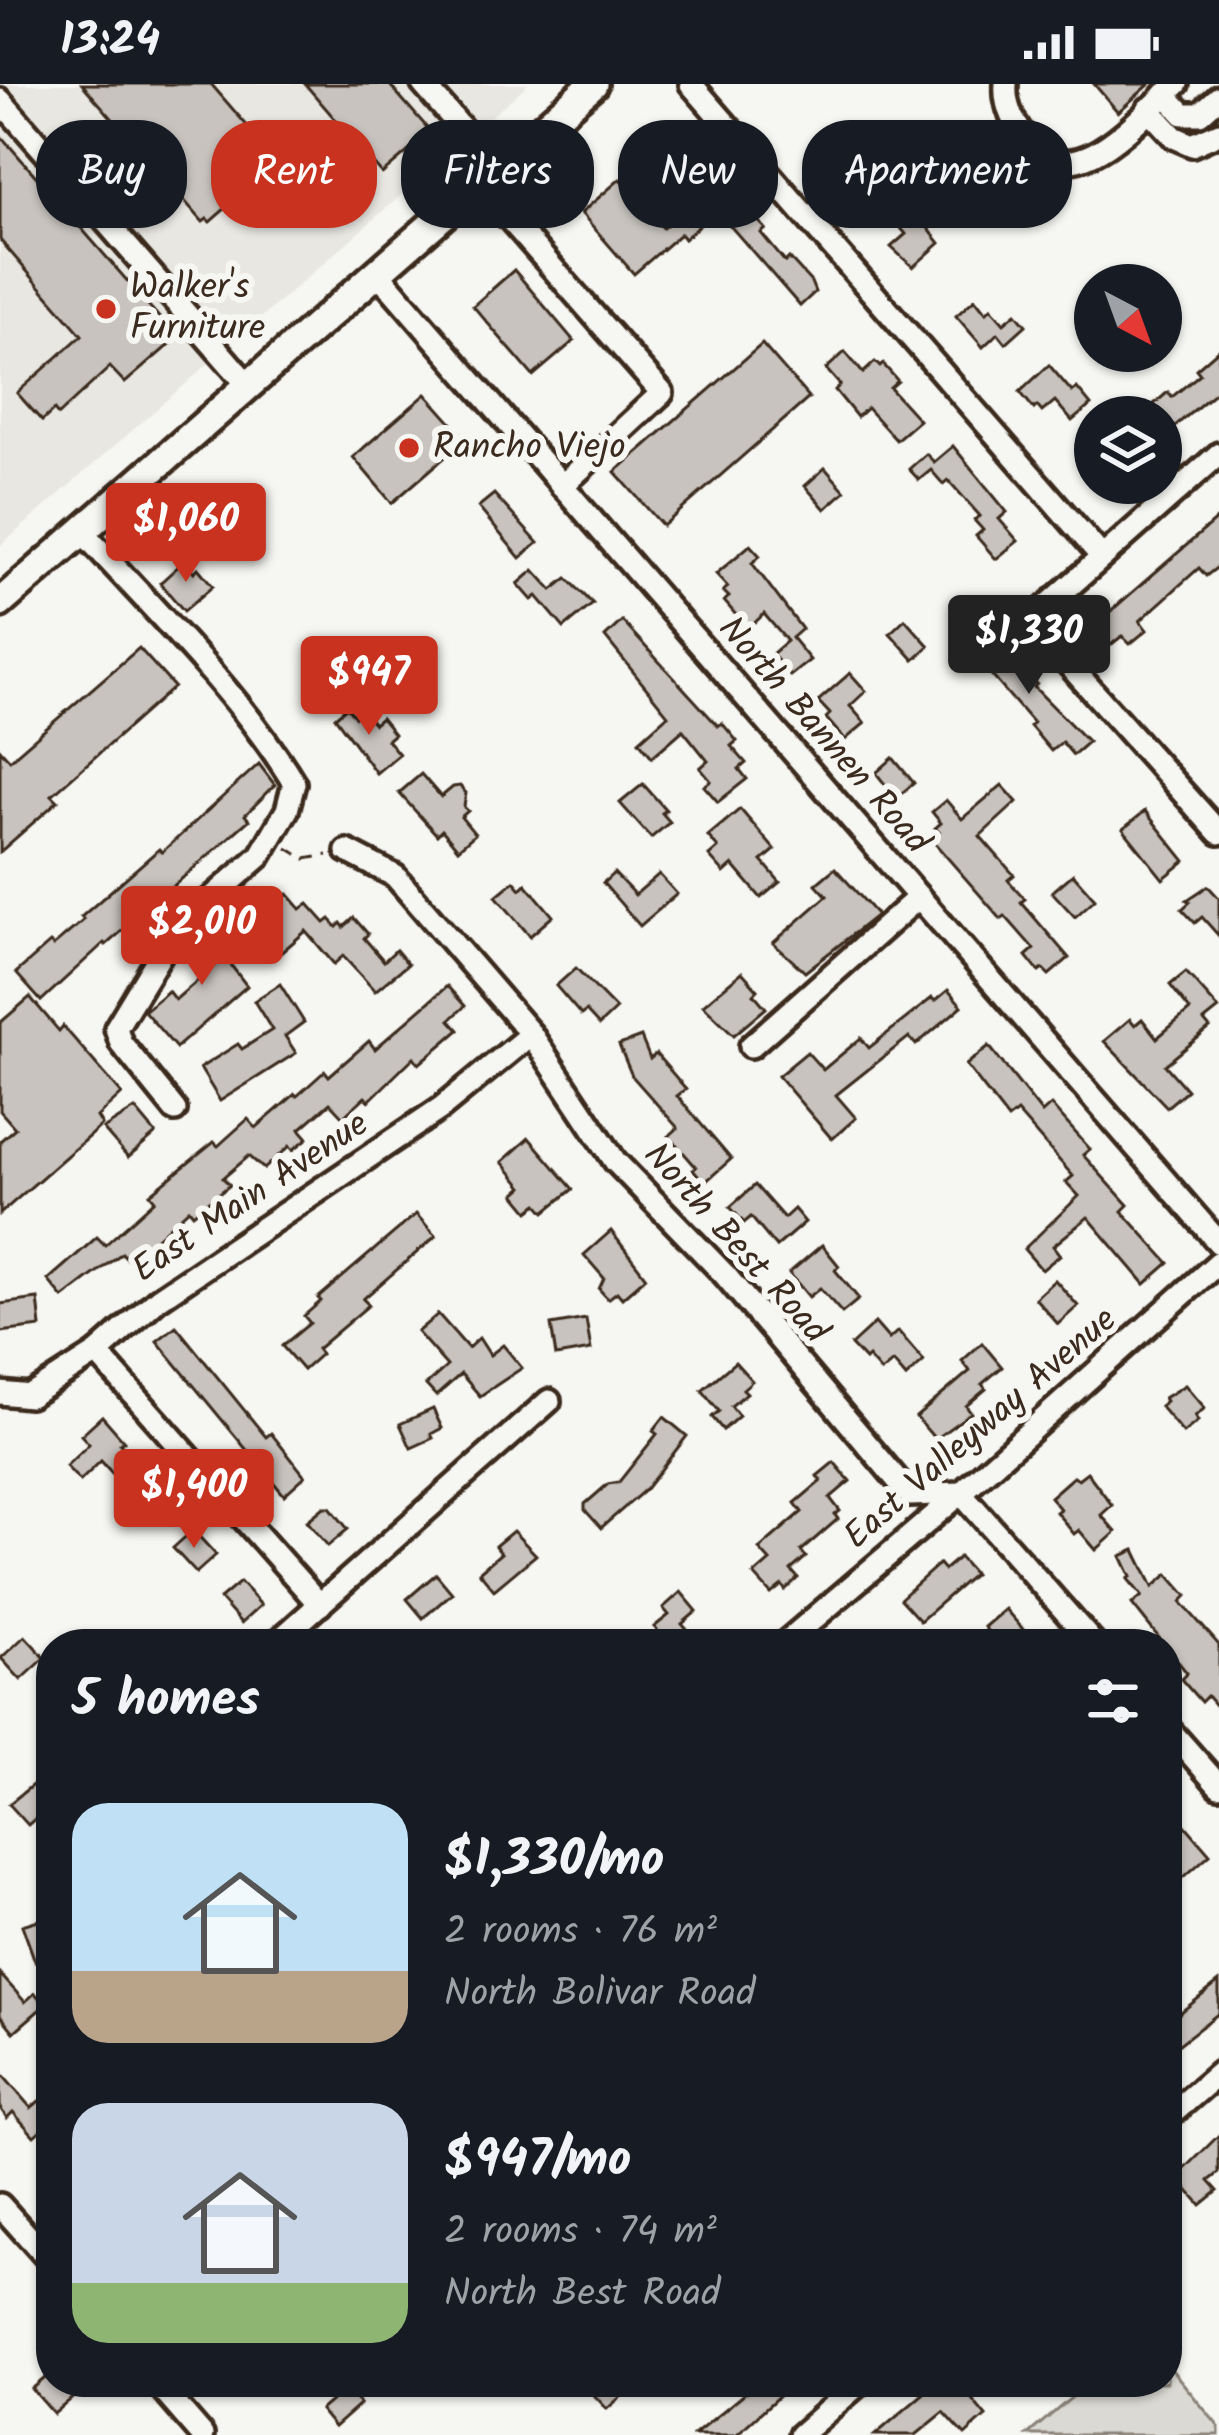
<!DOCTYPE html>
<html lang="en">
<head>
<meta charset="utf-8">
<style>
  body { margin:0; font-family:Kalam,sans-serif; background:#242831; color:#f1f3f6; height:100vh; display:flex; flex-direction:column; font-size:45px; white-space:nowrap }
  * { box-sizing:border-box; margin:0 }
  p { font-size:39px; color:#9ea1a6 }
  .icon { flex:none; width:66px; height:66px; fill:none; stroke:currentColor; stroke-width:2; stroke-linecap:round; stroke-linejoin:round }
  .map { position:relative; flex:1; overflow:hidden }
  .sheet { position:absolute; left:36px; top:1545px; width:1146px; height:768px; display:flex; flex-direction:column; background:#171b24; border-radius:48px; box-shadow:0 3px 9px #0004 }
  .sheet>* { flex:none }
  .guide { position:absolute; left:36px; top:36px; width:1149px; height:108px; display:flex; gap:24px }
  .needle { width:78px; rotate:139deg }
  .controls { position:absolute; left:1074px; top:180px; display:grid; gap:24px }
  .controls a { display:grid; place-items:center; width:108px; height:108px; border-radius:50%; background:#171b24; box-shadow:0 3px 9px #0004; font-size:60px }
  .price { position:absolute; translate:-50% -102px; padding:0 27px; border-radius:12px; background:#c8321e; color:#fff; font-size:39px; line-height:78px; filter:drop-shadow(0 3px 6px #0008) }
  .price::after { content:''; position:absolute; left:50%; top:72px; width:36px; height:27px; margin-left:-18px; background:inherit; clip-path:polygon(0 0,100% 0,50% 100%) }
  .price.active { background:#222; color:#fff }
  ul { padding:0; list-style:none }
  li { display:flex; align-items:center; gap:36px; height:300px; padding:0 36px }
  li span { display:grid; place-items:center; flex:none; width:336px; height:240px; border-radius:36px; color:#555 }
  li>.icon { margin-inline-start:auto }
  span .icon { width:144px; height:144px; fill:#fffc; stroke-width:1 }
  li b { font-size:51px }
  h2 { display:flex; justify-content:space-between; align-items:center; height:144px; padding:0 36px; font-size:51px }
  .tag { padding:0 42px; border-radius:48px; background:#171b24; box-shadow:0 3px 9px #0004; font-size:42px; line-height:108px }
  .tag.active { background:#c8321e; color:#fff }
  .status { display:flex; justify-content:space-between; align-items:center; height:84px; padding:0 60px; background:#171b24; direction:ltr }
  .status svg { height:33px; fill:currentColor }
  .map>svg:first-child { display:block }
  .built { fill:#e8e7e2 }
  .green { fill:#dad9d3; stroke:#8a8278; stroke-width:3 }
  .building { fill:#c8c3be; stroke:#3b2a1e; stroke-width:3 }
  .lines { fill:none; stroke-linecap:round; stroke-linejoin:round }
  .minor-casing { stroke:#3b2a1e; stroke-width:30 }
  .major-casing { stroke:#3b2a1e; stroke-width:36 }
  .path { stroke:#3b2a1e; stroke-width:3; stroke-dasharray:12 9; stroke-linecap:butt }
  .minor { stroke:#f6f6f2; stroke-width:21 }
  .major { stroke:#f6f6f2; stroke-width:27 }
  .poi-dot { fill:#c8321e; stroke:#f6f6f2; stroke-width:4.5 }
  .labels { text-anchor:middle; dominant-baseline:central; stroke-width:12; stroke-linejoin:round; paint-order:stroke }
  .poi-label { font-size:36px; fill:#3b2a1e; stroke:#f6f6f2; text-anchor:start }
  .street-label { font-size:36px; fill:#3b2a1e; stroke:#f6f6f2 }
</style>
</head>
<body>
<div class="status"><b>13:24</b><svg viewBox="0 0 49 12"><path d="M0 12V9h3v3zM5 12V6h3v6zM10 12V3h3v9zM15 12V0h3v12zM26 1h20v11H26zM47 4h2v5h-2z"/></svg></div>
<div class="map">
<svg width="1219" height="2351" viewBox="0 0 1219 2351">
  <rect width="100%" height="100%" fill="#f6f6f2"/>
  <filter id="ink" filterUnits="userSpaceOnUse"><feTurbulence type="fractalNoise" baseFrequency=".00833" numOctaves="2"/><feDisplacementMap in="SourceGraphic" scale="24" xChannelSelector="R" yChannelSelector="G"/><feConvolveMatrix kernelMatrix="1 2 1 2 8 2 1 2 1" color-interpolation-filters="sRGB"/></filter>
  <g filter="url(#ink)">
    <polygon class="built" points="0,0 528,0 0,462"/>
    <polygon class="green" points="1167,2280 1219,2343 1219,2351 1027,2351 1090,2298 1167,2298"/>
    <g class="building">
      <polygon points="82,0 211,0 276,75 271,80 274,82 210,138 207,135 203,138"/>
      <polygon points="305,0 389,0 431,48 382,90"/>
      <polygon points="1094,0 1150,0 1118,28"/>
      <polygon points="680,46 701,65 684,80 688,84 711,68 718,76 681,109 670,97 675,93 650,65 667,50 671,53"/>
      <polygon points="0,51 177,254 125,299 110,283 58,331 54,326 42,337 17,309 82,251 0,156"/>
      <polygon points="841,54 862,79 855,86 863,95 839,115 829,103 837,96 818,74"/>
      <polygon points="620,95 663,144 689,121 703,138 684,155 680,150 634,190 581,129"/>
      <polygon points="909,120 940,159 913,183 891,163 906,150 893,135"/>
      <polygon points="743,121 766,145 761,149 785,178 789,174 811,198 815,208 800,222 725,136"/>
      <polygon points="514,186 574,257 533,292 473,222"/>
      <polygon points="975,215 986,229 991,224 1004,239 1016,229 1026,241 1006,259 998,249 983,263 956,232"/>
      <polygon points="762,260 809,314 663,442 615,388"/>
      <polygon points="1219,265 1219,305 1161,354 1161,333 1139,333 1168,308 1172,313 1200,290 1196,285"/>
      <polygon points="845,268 863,289 875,278 880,283 883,280 898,297 890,304 919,336 896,356 867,324 857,333 835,306 840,301 826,285"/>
      <polygon points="1049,281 1072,308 1077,304 1091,321 1072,337 1055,317 1042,328 1037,322 1034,325 1020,308"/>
      <polygon points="426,310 466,355 392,419 353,373"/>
      <polygon points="953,362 1007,428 999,435 1018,457 996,475 976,452 983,446 974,436 980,432 948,396 943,400 931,386 919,396 909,385 926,370 934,378"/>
      <polygon points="825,384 845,407 825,425 805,402"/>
      <polygon points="494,410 538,459 520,474 478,423"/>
      <polygon points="1219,433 1219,482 1206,492 1199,484 1140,537 1147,546 1130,560 1122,552 1107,564 1090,545"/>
      <polygon points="750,461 760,472 752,479 802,545 792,554 810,576 790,592 772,570 787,557 764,530 748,545 724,517 729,513 723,507 728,503 716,490"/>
      <polygon points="184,477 194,488 198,484 213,502 184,527 160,499"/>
      <polygon points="534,486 552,506 567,494 593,520 564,544 537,512 532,516 518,500"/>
      <polygon points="905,535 929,562 914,576 890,549"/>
      <polygon points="622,537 718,642 722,639 737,657 731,662 746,679 739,685 747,695 718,718 704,702 711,697 700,684 708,677 683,646 652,673 639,657 668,631 605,553"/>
      <polygon points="994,551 1037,600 1034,603 1088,658 1073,671 1062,658 1051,667 1030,642 1033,639 973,570"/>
      <polygon points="139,564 174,603 52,711 58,717 0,768 0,665 10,676"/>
      <polygon points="850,589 866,607 850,622 865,639 845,656 826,634 830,630 818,617"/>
      <polygon points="347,623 355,633 363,627 374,640 381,634 394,650 387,656 399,670 376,689 335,633"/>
      <polygon points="893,674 914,699 896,714 876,689"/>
      <polygon points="259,680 275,701 245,731 249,736 106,861 104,859 41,917 16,889 50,859 53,862 84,836 81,833 159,765 162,768"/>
      <polygon points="421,690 441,713 453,703 460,702 466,709 464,723 468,727 461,733 475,750 458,765 442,746 437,751 399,709"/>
      <polygon points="643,700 666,726 662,729 670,738 651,754 620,719"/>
      <polygon points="1002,701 1017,718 980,752 1014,791 1008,796 1025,815 1021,818 1069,874 1049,891 1043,885 1039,888 1026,872 1034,865 1005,832 1001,835 931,755 939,748 935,744 941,739 932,728 946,716 962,735"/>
      <polygon points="740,725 775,766 762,777 780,798 761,814 733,781 724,789 709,772 718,764 708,752"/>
      <polygon points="1145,727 1185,777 1163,795 1123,745"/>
      <polygon points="835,784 877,831 805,888 773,859 827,812 816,800"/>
      <polygon points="614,789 635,811 659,790 677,810 640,842 603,799"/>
      <polygon points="1073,790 1095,815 1075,833 1052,808"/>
      <polygon points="514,797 521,805 526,800 553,832 530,852 496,812"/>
      <polygon points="1208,802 1219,814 1219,852 1202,833 1195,839 1182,825 1190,818 1187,816"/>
      <polygon points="288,810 301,825 308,820 325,839 330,835 337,843 341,839 344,843 354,834 368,850 364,854 384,877 396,866 408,880 375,907 343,872 334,880 306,847 276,873 265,861 278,850 262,832"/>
      <polygon points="218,830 248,865 230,880 247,902 176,964 144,927 168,907 175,916 219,878 198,849"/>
      <polygon points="576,884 616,925 599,941 586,927 581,931 556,902"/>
      <polygon points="742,888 758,906 754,910 766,924 734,951 703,921"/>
      <polygon points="1186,888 1219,925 1204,937 1210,944 1165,981 1187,1006 1167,1023 1104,957 1130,935 1135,941 1142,935 1157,954 1190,926 1170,901"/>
      <polygon points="280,900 304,938 285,952 296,969 220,1017 200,984 238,960 242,965 272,946 254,917"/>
      <polygon points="447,902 465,922 450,936 459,946 419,980 414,973 369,1017 365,1013 343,1033 330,1019 300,1045 308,1054 293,1066 290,1062 264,1085 249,1072 223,1094 230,1101 193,1130 189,1125 130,1178 122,1169 63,1214 48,1196 97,1153 105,1161 155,1116 150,1110 214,1058 218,1062 248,1035 256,1044 295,1010 297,1012 325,987 329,992 369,957 375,965"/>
      <polygon points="948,906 962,922 916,961 909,953 836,1011 856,1034 832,1055 778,992 807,968 823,986 861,954 869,964 932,914 935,917"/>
      <polygon points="30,913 59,947 63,942 122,1010 97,1033 102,1041 0,1130 0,1057 15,1044 0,1027 0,939"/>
      <polygon points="641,953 650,975 656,970 686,1005 677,1012 731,1075 704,1099 693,1086 696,1083 669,1052 678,1044 632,992 619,961"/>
      <polygon points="989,962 1042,1029 1051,1021 1090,1065 1083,1071 1128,1121 1122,1127 1169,1179 1145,1200 1088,1133 1053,1162 1060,1171 1042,1186 1024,1165 1079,1112 1066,1098 1073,1092 1017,1028 1008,1035 966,981"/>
      <polygon points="135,1025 156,1050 128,1074 103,1045"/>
      <polygon points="529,1054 573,1105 545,1128 538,1120 529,1127 515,1110 523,1103 502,1078"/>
      <polygon points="755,1101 784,1134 794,1125 805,1138 776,1163 751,1133 744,1139 730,1123"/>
      <polygon points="416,1130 436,1152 363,1215 369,1221 317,1265 321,1270 303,1286 282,1262 310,1239 304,1232 321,1217 318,1214"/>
      <polygon points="611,1147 646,1193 622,1214 617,1208 608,1215 599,1205 604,1194 584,1171"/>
      <polygon points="822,1161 839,1182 835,1186 859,1215 842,1229 820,1204 809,1213 789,1189"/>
      <polygon points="1055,1196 1078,1222 1058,1240 1035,1214"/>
      <polygon points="38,1215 41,1243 0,1248 0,1220"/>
      <polygon points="438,1230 468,1264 479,1254 490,1271 503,1261 522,1284 480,1312 461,1290 436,1312 426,1301 447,1282 417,1248"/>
      <polygon points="586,1235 591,1266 556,1272 551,1241"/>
      <polygon points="875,1239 889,1255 898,1247 924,1277 906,1293 893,1278 881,1288 868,1273 865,1276 851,1261"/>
      <polygon points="176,1242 266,1353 271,1349 305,1392 284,1411 157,1257"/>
      <polygon points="982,1259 1002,1283 982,1300 986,1305 966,1322 971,1329 935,1355 916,1333 970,1287 962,1277"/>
      <polygon points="735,1278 752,1297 743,1305 747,1309 731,1322 739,1332 723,1346 712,1333 719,1327 702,1306"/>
      <polygon points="1185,1301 1205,1324 1195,1332 1198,1337 1183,1349 1160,1322 1166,1317 1164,1314"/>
      <polygon points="433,1325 442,1344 431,1350 433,1354 411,1364 400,1340"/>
      <polygon points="102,1332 124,1357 120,1360 162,1406 143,1423 101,1377 80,1397 66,1382 89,1360 81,1351"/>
      <polygon points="664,1333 687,1352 646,1405 601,1444 585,1426 585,1420 608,1400 619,1398 657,1350 653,1347"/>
      <polygon points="834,1378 850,1397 830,1414 840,1427 835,1431 838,1435 801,1467 806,1473 791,1486 798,1494 785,1506 782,1501 771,1510 754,1491 770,1477 759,1465 802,1428 795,1419 821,1397 817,1392"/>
      <polygon points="1087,1388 1112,1421 1101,1431 1116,1448 1096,1466 1079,1446 1074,1450 1056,1428 1060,1425 1050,1413 1074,1392 1078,1395"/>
      <polygon points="324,1423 330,1423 348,1445 328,1462 307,1437"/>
      <polygon points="193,1446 216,1471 196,1489 173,1464"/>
      <polygon points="513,1447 536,1471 494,1506 479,1488 501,1469 495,1462"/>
      <polygon points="1135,1466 1153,1503 1168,1490 1187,1512 1181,1518 1219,1561 1219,1626 1207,1612 1201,1618 1181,1595 1187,1589 1132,1520 1142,1512 1128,1495 1131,1493 1121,1472"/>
      <polygon points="959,1473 974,1490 920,1537 900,1515 939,1480 944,1486"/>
      <polygon points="436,1490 452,1509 423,1534 407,1515"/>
      <polygon points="240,1498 261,1521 241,1539 220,1515"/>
      <polygon points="681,1508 697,1527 682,1540 700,1560 670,1560 654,1543 669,1531 663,1524"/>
      <polygon points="1005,1525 1036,1560 998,1560 984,1543"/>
      <polygon points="25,1552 45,1574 21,1596 1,1574"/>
      <polygon points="51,1686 51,1721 28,1741 9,1720"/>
      <polygon points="1167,1720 1210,1770 1167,1808"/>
      <polygon points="38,1836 40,1842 51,1838 51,1871 35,1877 22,1841"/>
      <polygon points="0,1890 25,1918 35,1909 45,1921 14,1948 0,1931"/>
      <polygon points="1219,1898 1219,1929 1178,1961 1167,1948 1167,1939"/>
      <polygon points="0,1988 31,2024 51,2007 51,2037 34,2052 13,2028 7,2034 0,2024"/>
      <polygon points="1219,2051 1219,2089 1209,2097 1218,2107 1201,2121 1177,2093"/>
      <polygon points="51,2289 51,2298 91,2298 54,2330 32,2305"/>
      <polygon points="582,2298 638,2298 607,2325"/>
      <polygon points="758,2298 794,2298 736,2351 694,2351"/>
      <polygon points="937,2298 978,2298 966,2308 986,2332 965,2351 944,2328 916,2351 875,2351"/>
      <polygon points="346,2304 360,2320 334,2343 320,2326"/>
    </g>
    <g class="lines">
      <g class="minor-casing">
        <g id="minor">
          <polyline points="423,0 497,85"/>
          <polyline points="691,0 1102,473"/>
          <path d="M1006,0C1004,24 1015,42 1030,59C1077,114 1140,31 1177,0"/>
          <polyline points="1165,10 1183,30 1200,30 1219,13"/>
          <polyline points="0,16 248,301"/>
          <polyline points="1148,25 1174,53 1192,61 1219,49"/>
          <polyline points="479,100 662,309 562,402"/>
          <polyline points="377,188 1219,1159"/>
          <polyline points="1219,370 1030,537 1219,749"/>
          <path d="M82,447C155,528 237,606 294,699L287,726L260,772L176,845L116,944L121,959L175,1026"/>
          <polyline points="347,767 395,792 531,950 615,1077 725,1191 910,1411 961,1409 1094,1560"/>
          <polyline points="751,962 919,813"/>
          <polyline points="97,1269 320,1521"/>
          <polyline points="0,1309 30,1312 97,1269 158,1215 441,1024 531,950"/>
          <polyline points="275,1560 549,1317"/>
          <polyline points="784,1560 961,1409 1219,1178"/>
          <polyline points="1167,1643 1219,1702"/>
          <polyline points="1167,2034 1219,1989"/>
          <polyline points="0,2121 51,2178"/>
          <polyline points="156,2298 202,2351"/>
          <polyline points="800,2351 861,2298"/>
        </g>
      </g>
      <g class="major-casing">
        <polyline id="major" points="0,519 593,0"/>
      </g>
      <polyline class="path" points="287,764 305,775 328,771"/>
      <use href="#minor" class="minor"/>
      <use href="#major" class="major"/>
    </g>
  </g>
  <g class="poi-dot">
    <circle cx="106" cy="225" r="12"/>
    <circle cx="409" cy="364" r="12"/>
  </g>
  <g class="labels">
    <g class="poi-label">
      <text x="130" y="204">Walker's<tspan x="130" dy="41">Furniture</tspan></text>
      <text x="433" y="364">Rancho Viejo</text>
    </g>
    <g class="street-label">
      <text transform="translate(823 652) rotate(49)">North Bannen Road</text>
      <text transform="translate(251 1114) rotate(-34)">East Main Avenue</text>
      <text transform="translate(735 1160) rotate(48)">North Best Road</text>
      <text transform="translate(981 1345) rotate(-41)">East Valleyway Avenue</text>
    </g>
  </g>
</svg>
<div class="controls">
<a><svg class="needle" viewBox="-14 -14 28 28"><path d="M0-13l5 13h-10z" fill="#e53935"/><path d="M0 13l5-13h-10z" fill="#9ea1a6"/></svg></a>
<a><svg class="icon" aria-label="layers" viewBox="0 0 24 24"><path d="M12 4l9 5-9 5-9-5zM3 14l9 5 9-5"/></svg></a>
</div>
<b class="price" style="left:186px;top:501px">$1,060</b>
<b class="price active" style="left:1029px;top:613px">$1,330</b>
<b class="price" style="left:369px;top:654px">$947</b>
<b class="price" style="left:202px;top:904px">$2,010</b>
<b class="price" style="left:194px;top:1467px">$1,400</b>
<div class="guide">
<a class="tag">Buy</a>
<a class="tag active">Rent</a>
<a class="tag">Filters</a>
<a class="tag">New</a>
<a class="tag">Apartment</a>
</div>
<section class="sheet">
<h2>5 homes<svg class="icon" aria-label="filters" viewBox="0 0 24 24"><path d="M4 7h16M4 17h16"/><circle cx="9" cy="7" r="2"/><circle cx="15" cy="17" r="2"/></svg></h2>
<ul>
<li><span style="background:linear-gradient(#bfe0f5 70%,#b9a48a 0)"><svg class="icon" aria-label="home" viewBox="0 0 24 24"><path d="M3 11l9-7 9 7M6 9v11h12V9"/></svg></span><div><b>$1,330/mo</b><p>2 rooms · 76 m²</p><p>North Bolivar Road</p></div></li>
<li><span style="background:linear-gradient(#c9d6e8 75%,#8fb573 0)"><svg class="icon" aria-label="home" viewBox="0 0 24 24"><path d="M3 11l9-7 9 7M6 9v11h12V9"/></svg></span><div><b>$947/mo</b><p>2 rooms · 74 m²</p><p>North Best Road</p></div></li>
</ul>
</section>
</div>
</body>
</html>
